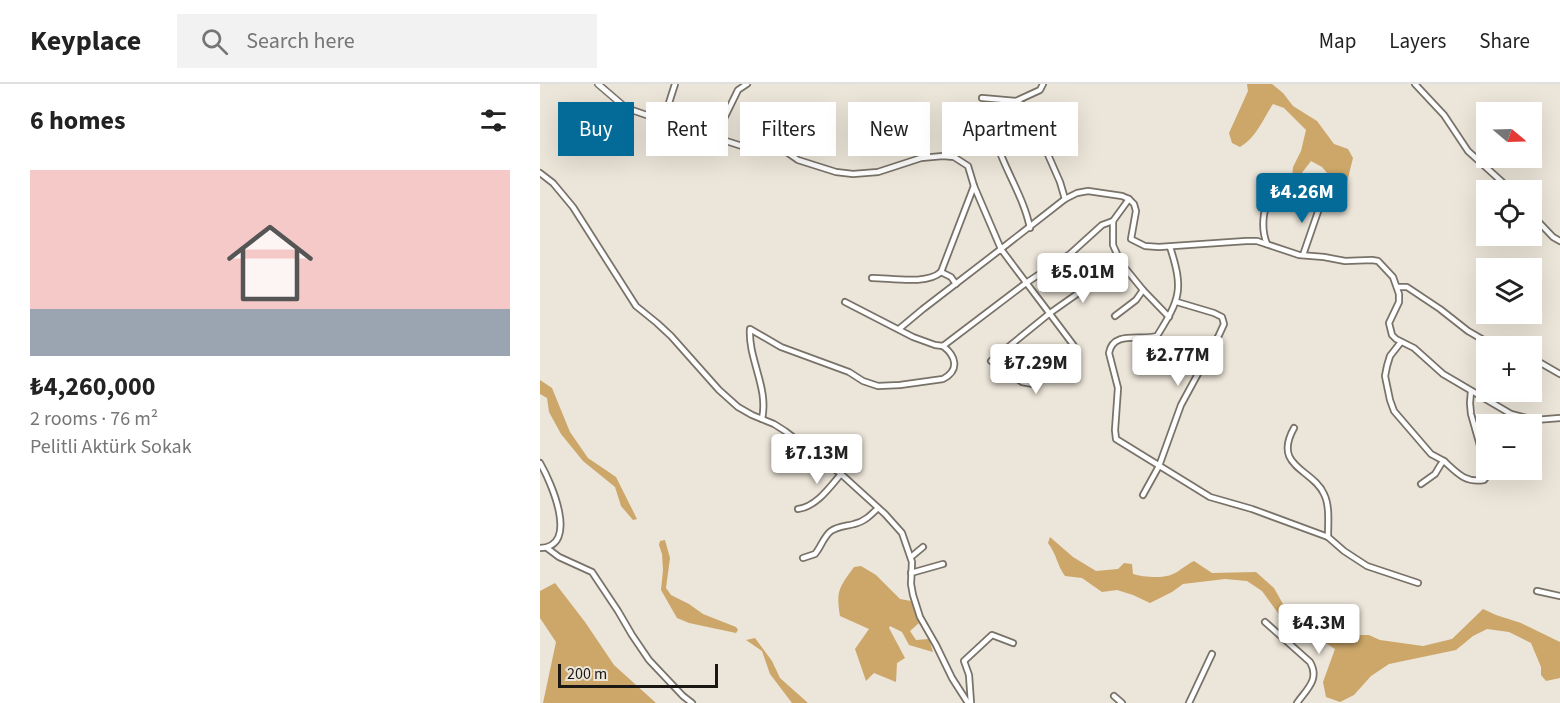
<!DOCTYPE html>
<html lang="en">
<head>
<meta charset="utf-8">
<style>
  body { margin:0; font-family:"Source Sans 3",sans-serif; background:#f2f2f2; color:#222; height:100vh; display:flex; flex-direction:column; font-size:22px; white-space:nowrap }
  * { box-sizing:border-box; margin:0 }
  p { font-size:20px; color:#767676 }
  .icon { flex:none; width:33px; height:33px; fill:none; stroke:currentColor; stroke-width:2; stroke-linecap:round; stroke-linejoin:round }
  .map { position:relative; flex:1; overflow:hidden }
  .panel { display:flex; flex-direction:column; background:#fff; width:540px }
  .panel>* { flex:none }
  .guide { position:absolute; left:18px; top:18px; width:570px; height:54px; display:flex; gap:12px }
  .needle { width:39px; rotate:109deg }
  .buttons { position:absolute; left:936px; top:18px; display:grid; gap:12px }
  .buttons a { display:grid; place-items:center; width:66px; height:66px; border-radius:0px; background:#fff; box-shadow:0 6px 24px #0002; font-size:30px }
  .scale { position:absolute; left:18px; bottom:15px; width:160px; box-sizing:border-box; padding-left:6px; border:3px solid #1b1814; border-top:0; font-size:16px; line-height:21px; white-space:nowrap; color:#1b1814; -webkit-text-stroke:4px #ece5d9; paint-order:stroke }
  .price { position:absolute; translate:-50% -51px; padding:0 14px; border-radius:6px; background:#fff; color:#222; font-size:20px; line-height:39px; filter:drop-shadow(0 2px 3px #0008) }
  .price::after { content:''; position:absolute; left:50%; top:36px; width:18px; height:14px; margin-left:-9px; background:inherit; clip-path:polygon(0 0,100% 0,50% 100%) }
  .price.selected { background:#046b99; color:#fff }
  ul { padding:0; list-style:none }
  li { display:grid; align-content:center; gap:12px; height:318px; padding:0 30px }
  li span { display:grid; place-items:center; height:186px; border-radius:0px; color:#555 }
  li>.icon { margin-inline-start:auto }
  span .icon { width:108px; height:108px; fill:#fffc; stroke-width:1 }
  li b { font-size:26px }
  h2 { display:flex; justify-content:space-between; align-items:center; height:72px; padding:0 30px; font-size:26px }
  .chip { padding:0 21px; border-radius:0px; background:#fff; box-shadow:0 6px 24px #0002; font-size:21px; line-height:54px }
  .chip.selected { background:#046b99; color:#fff }
  header { display:flex; align-items:center; gap:36px; box-sizing:border-box; height:84px; padding:0 30px; background:#fff; border-bottom:2px solid #e0e0e0 }
  header strong { font-size:28px }
  nav { display:flex; gap:33px; margin-inline-start:auto; font-size:21px }
  .search { width:420px; height:54px; background:#f2f2f2; display:flex; align-items:center; gap:15px; box-sizing:border-box; padding:0 21px; border-radius:0px; color:#767676; font-size:22px }
  main { display:flex; flex:1; min-height:0 }
  .map>svg:first-child { display:block }
  .forest { fill:#cca769 }
  .lines { fill:none; stroke-linecap:round; stroke-linejoin:round }
  .minor-casing { stroke:#787268; stroke-width:8 }
  .tertiary-casing { stroke:#787268; stroke-width:8 }
  .minor { stroke:#fff; stroke-width:4.5 }
  .tertiary { stroke:#fff; stroke-width:5 }
</style>
</head>
<body>
<header>
<strong>Keyplace</strong>
<div class="search"><svg class="icon" aria-label="search" viewBox="0 0 24 24"><circle cx="10" cy="10" r="6"/><path d="M15 15l6 6"/></svg>Search here</div>
<nav><a>Map</a><a>Layers</a><a>Share</a></nav>
</header>
<main>
<section class="panel">
<h2>6 homes<svg class="icon" aria-label="filters" viewBox="0 0 24 24"><path d="M4 7h16M4 17h16"/><circle cx="9" cy="7" r="2"/><circle cx="15" cy="17" r="2"/></svg></h2>
<ul>
<li><span style="background:linear-gradient(#f6c9c9 75%,#9aa5b1 0)"><svg class="icon" aria-label="home" viewBox="0 0 24 24"><path d="M3 11l9-7 9 7M6 9v11h12V9"/></svg></span><div><b>₺4,260,000</b><p>2 rooms · 76 m²</p><p>Pelitli Aktürk Sokak</p></div></li>
</ul>
</section>
<div class="map">
<svg width="1020" height="619" viewBox="0 0 1020 619">
  <rect width="100%" height="100%" fill="#ece5d9"/>
  <g class="forest">
    <path d="M707,0H732L743,9L753,22L777,37L794,60L808,65L813,74L806,102L795,98L782,83L771,77L758,94H752L753,83L761,67L766,46L744,24L733,20C723,35 717,53 700,63L692,59L689,49L708,7Z"/>
    <polygon points="0,296 12,304 30,348 48,374 76,393 97,435 93,436 81,422 75,403 43,377 21,350 9,328 7,314 0,310"/>
    <path d="M510,453L533,473L556,487L578,485L584,479L592,480L593,490C603,493 623,495 633,490C640,487 647,480 654,477L672,489L716,488L734,504L747,527L765,540L800,551H829L840,556L883,562L912,555L943,525L956,531L981,539L1020,558V594L1006,597L1001,591V583L991,559L969,548L947,545L933,552L916,566L849,580L831,592L814,611L800,618L786,613L783,598L795,565L781,556L760,546L738,529L722,507L707,497L685,495L643,500L632,508L610,519L593,511L577,506L562,508L542,494L525,492C517,481 517,471 508,459Z"/>
    <polygon points="125,456 130,474 126,504 131,511 149,520 163,530 196,543 198,546 196,549 149,539 137,534 121,506 123,486 122,470 119,461 120,457"/>
    <path d="M321,482L336,491L360,515L371,517L379,539L370,547L376,556L389,555L393,568L369,561L362,548L350,542L349,544L365,574L357,579L356,598L334,589L326,597L315,565L329,545L300,532C296,506 299,504 314,483Z"/>
    <polygon points="15,499 45,538 74,581 116,619 3,619 16,558 0,534 0,507"/>
    <polygon points="215,554 232,577 240,594 268,619 252,619 230,590 222,567 206,556"/>
  </g>
  <g class="lines">
    <g class="minor-casing">
      <g id="minor">
        <polyline points="135,0 128,22 121,36 208,64 233,64 245,67 258,76 296,88 313,90 338,88 381,74 403,72 414,73 428,82 434,102 461,165 525,115 537,109 548,107 582,112 589,115 594,120 596,127 591,155 605,162 619,163 706,157 717,157 759,171 784,173 805,177 832,176 838,177 853,193 859,210 859,218 849,239 852,251 856,255 874,264 903,290 971,330 995,336 1020,334"/>
        <polyline points="875,0 904,31 928,67 971,106"/>
        <polyline points="442,14 476,17 483,21 498,48"/>
        <polyline points="476,17 500,6 503,0"/>
        <path d="M453,45C460,80 483,109 490,144"/>
        <polyline points="430,46 453,45 498,48 520,98 525,115"/>
        <polyline points="175,53 198,6 207,0"/>
        <polyline points="0,89 13,99 33,123 96,222 117,239 131,252 179,306 198,323 212,331 234,340 245,347 301,390 345,430 362,449 372,478 371,500 373,511 380,533 396,561 412,594 428,619"/>
        <polyline points="992,131 1013,153 1020,157"/>
        <polyline points="573,137 573,161 581,179"/>
        <path d="M727,160C720,143 723,117 736,105"/>
        <path d="M630,163C644,206 640,215 617,252C601,257 573,246 569,269L578,304L575,346L576,355L670,413L712,425L788,453L804,467L827,482L878,499"/>
        <polyline points="763,171 782,116"/>
        <polyline points="401,188 434,102"/>
        <path d="M332,194C351,194 387,201 401,188L411,193L416,200"/>
        <polyline points="857,203 867,203 900,225 928,247 947,258 971,262"/>
        <polyline points="305,218 373,253 395,261 403,262"/>
        <polyline points="575,232 596,216 603,206"/>
        <path d="M359,245L383,225L461,165C486,199 512,232 537,266L493,300L482,298L451,277L510,229L581,179L603,206L629,233"/>
        <polyline points="861,258 850,272 847,282 845,292 850,316 854,327 891,370 904,377"/>
        <polyline points="403,262 486,199 530,170 562,141 573,137 589,115"/>
        <polyline points="992,274 1020,290"/>
        <polyline points="931,307 930,319 931,330 946,383"/>
        <path d="M222,335C229,304 208,275 210,245L241,263L309,288L323,297L338,302L360,301L403,295C420,286 416,272 403,262"/>
        <path d="M754,344C732,383 773,385 784,410C790,422 788,439 788,453"/>
        <path d="M0,379C11,398 40,463 0,464"/>
        <path d="M881,400L895,390L901,380L904,377C917,389 925,399 944,396L947,392V386"/>
        <polyline points="603,411 619,382 641,321 679,251 684,240 682,233 674,229 637,218"/>
        <path d="M258,425C276,423 290,403 301,390"/>
        <polyline points="7,464 19,473 52,488 78,527 92,551 109,576 143,612 152,619"/>
        <polyline points="371,473 383,463"/>
        <path d="M263,474L275,470C281,463 284,452 291,447C298,442 307,442 314,440C324,438 331,431 338,424"/>
        <polyline points="371,489 403,480"/>
        <polyline points="997,507 1020,512"/>
        <path d="M725,538L770,578C780,595 767,605 757,619"/>
        <polyline points="574,612 582,619"/>
        <polyline points="431,619 429,591 424,577 452,551 473,559"/>
        <polyline points="649,619 672,570"/>
      </g>
    </g>
    <g class="tertiary-casing">
      <polyline id="tertiary" points="58,0 86,24 121,36"/>
    </g>
    <use href="#minor" class="minor"/>
    <use href="#tertiary" class="tertiary"/>
  </g>
</svg>
<div class="buttons">
<a><svg class="needle" viewBox="-14 -14 28 28"><path d="M0-13l5 13h-10z" fill="#e53935"/><path d="M0 13l5-13h-10z" fill="#767676"/></svg></a>
<a><svg class="icon" aria-label="locate" viewBox="0 0 24 24"><circle cx="12" cy="12" r="6"/><path d="M12 2v4M12 18v4M2 12h4M18 12h4"/></svg></a>
<a><svg class="icon" aria-label="layers" viewBox="0 0 24 24"><path d="M12 4l9 5-9 5-9-5zM3 14l9 5 9-5"/></svg></a>
<a>+</a>
<a>−</a>
</div>
<div class="scale">200 m</div>
<b class="price selected" style="left:762px;top:140px">₺4.26M</b>
<b class="price" style="left:543px;top:220px">₺5.01M</b>
<b class="price" style="left:638px;top:303px">₺2.77M</b>
<b class="price" style="left:496px;top:311px">₺7.29M</b>
<b class="price" style="left:277px;top:401px">₺7.13M</b>
<b class="price" style="left:779px;top:571px">₺4.3M</b>
<div class="guide">
<a class="chip selected">Buy</a>
<a class="chip">Rent</a>
<a class="chip">Filters</a>
<a class="chip">New</a>
<a class="chip">Apartment</a>
</div>
</div>
</main>
</body>
</html>
